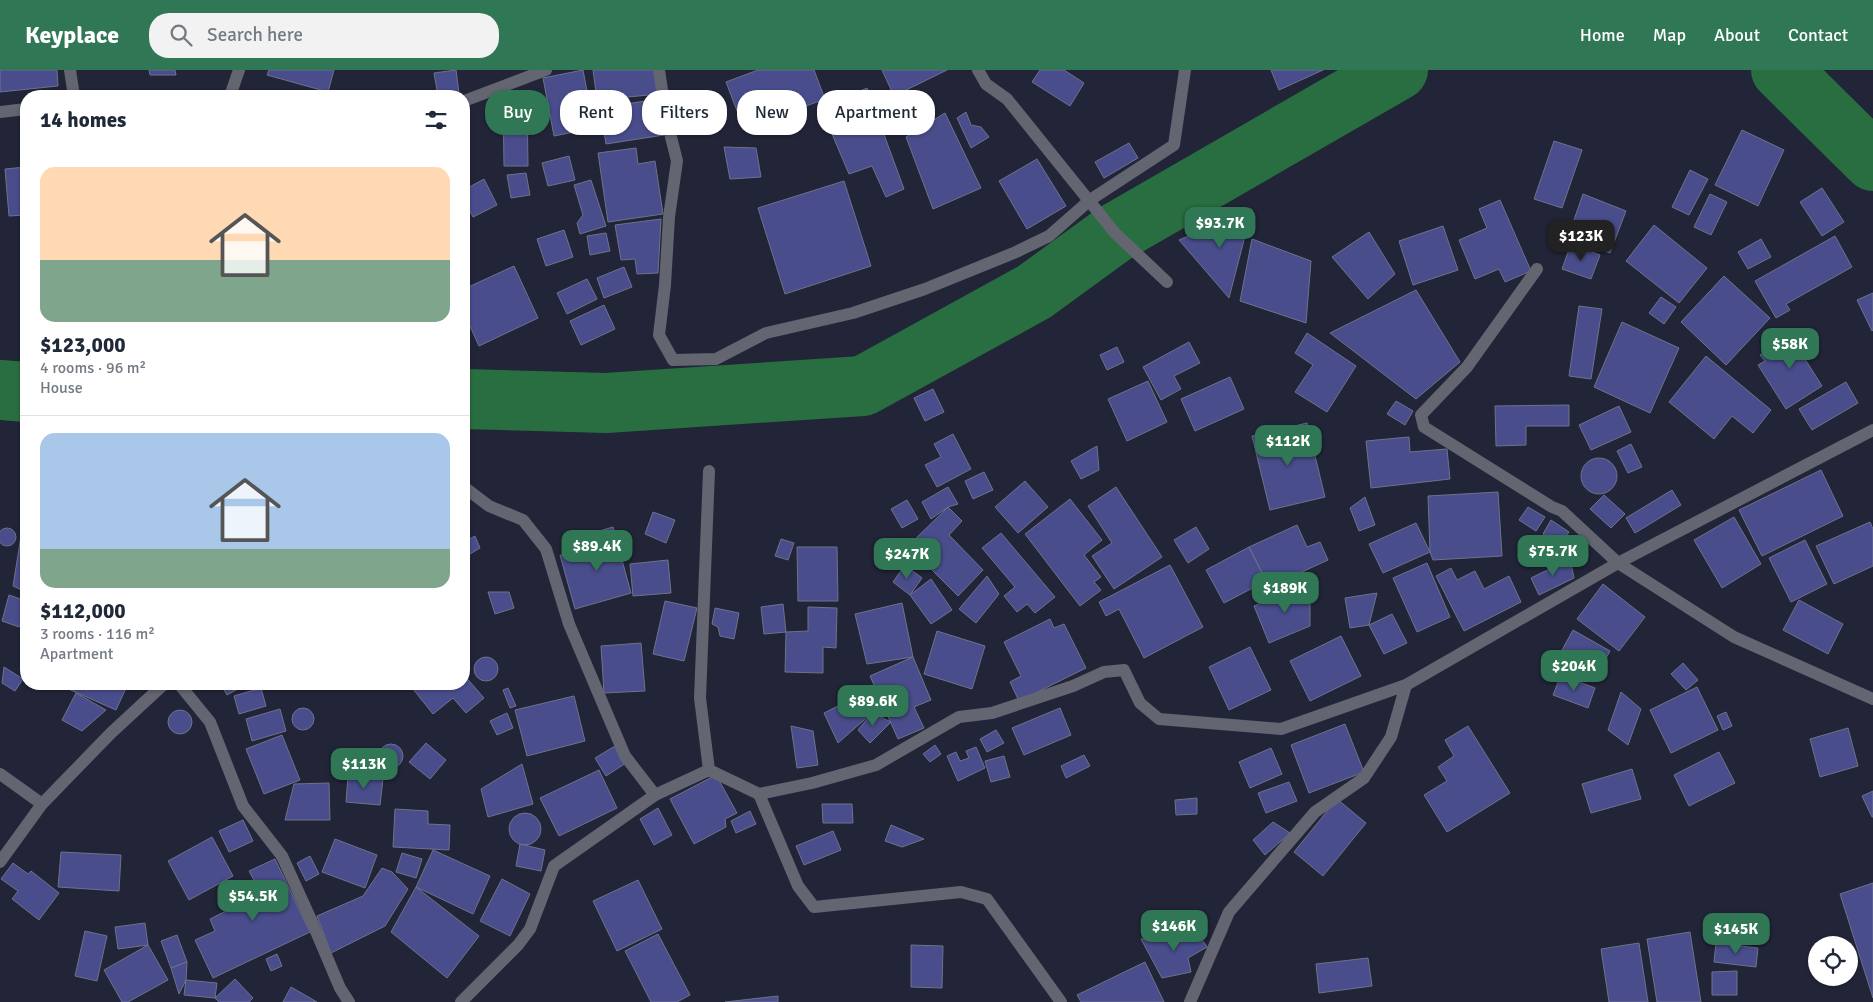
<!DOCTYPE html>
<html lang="en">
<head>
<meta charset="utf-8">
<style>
  body { margin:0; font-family:Signika,sans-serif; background:#f2f2f3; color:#1f2937; height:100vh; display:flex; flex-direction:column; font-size:19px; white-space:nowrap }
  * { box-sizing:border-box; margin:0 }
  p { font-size:16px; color:#747a83 }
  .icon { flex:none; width:28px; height:28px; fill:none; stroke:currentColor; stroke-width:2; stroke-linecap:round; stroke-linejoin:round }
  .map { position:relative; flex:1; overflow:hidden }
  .sheet { position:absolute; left:20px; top:20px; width:450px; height:600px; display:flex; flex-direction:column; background:#fff; border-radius:20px; box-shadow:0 1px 4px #0004 }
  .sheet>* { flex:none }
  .hud { position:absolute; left:485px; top:20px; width:475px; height:45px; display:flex; gap:10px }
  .buttons { position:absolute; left:1808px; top:866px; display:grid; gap:10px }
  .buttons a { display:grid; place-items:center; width:50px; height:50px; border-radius:50%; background:#fff; box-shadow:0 1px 4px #0004; font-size:25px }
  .price { position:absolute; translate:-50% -42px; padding:0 11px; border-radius:10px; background:#307755; color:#fff; font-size:16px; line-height:32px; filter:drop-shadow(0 1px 2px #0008) }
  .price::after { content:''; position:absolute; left:50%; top:30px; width:15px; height:11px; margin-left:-8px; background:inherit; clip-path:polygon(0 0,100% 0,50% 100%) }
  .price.current { background:#222; color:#fff }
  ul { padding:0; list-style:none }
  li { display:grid; align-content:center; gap:10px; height:265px; padding:0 20px }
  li+li { border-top:1px solid #e0e1e3 }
  li span { display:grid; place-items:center; height:155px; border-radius:15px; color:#555 }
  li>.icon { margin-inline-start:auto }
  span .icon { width:90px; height:90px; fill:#fffc; stroke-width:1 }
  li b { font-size:21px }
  h2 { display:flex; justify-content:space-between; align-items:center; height:60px; padding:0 20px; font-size:21px }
  .chip { padding:0 18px; border-radius:20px; background:#fff; box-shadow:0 1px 4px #0004; font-size:18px; line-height:45px }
  .chip.current { background:#307755; color:#fff }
  header { display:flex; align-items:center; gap:30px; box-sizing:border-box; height:70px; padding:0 25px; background:#307755; color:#fff }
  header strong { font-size:24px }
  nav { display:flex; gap:28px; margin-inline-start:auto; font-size:18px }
  .search { width:350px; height:45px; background:#f2f2f3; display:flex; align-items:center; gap:12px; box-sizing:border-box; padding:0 18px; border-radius:20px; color:#747a83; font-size:19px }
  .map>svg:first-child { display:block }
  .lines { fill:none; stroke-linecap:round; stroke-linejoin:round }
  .river { stroke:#296e40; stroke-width:60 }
  .building { fill:#494d8c; stroke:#6e728a }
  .minor { stroke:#636570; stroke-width:12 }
</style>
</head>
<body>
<header>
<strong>Keyplace</strong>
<div class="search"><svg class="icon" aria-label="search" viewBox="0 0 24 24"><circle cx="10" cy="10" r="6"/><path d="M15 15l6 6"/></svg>Search here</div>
<nav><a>Home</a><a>Map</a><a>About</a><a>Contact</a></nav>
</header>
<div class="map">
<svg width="1873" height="932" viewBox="0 0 1873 932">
  <rect width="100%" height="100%" fill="#222438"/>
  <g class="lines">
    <g class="river">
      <polyline points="1781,0 1873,91"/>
      <polyline points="0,320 26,322"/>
      <polyline points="464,329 606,333 863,316 1034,222 1115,163 1398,0"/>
    </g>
  </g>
  <g class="building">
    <polygon points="0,0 57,0 58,16 0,22"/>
    <polygon points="149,0 175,0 176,5 150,5"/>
    <polygon points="269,0 334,0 328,22 267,5"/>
    <polygon points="456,0 459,23 438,26 434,3"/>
    <polygon points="583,0 594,58 554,66 543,8"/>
    <polygon points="593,0 657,0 659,24 597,30"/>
    <polygon points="758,0 814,0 825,29 744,59 726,12"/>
    <polygon points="882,0 947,0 894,26"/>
    <polygon points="1040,0 1064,0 1084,13 1070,36 1032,12"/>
    <polygon points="1271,0 1323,0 1279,20"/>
    <polygon points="867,18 904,119 886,127 872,96 849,104 821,38"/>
    <polygon points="503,23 527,23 528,96 504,96"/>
    <polygon points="658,29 664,65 606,74 600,38"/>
    <polygon points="966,42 971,55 981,57 989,67 971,78 957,48"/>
    <polygon points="945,43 981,118 933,139 906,67"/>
    <polygon points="1742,60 1784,80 1758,136 1715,115"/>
    <polygon points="1554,71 1582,80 1562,138 1534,129"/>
    <polygon points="1129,73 1138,88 1104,108 1095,92"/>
    <polygon points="724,77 756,78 761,107 730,109"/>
    <polygon points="636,78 638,94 655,91 663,144 608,152 598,83"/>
    <polygon points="569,86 575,110 548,116 542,93"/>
    <polygon points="1037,89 1066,136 1027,159 999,111"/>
    <polygon points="26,97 26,145 9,146 5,99"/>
    <polygon points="1690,100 1708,109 1689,145 1672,137"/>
    <polygon points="526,103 530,125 511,128 507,105"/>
    <polygon points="484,109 497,135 473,147 464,130 464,120"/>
    <polygon points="591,110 606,156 580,164 577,153 583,145 574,115"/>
    <polygon points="844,111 871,196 785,224 758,138"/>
    <polygon points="1822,118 1844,152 1822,166 1800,132"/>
    <polygon points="1583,124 1626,141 1610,183 1568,167"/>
    <polygon points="1710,124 1727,132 1711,165 1694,157"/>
    <polygon points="1500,130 1531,201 1505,212 1499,199 1475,209 1459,170 1487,158 1479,139"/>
    <polygon points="1252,139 1229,228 1179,170"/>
    <polygon points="661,149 658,203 637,204 635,189 621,190 615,155"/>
    <polygon points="1654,155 1707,198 1679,233 1626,191"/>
    <polygon points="1443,156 1458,200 1413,215 1399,171"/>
    <polygon points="464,158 468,173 464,175"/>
    <polygon points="564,160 573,187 546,196 537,169"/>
    <polygon points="1369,162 1395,204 1368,229 1332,187"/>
    <polygon points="606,163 610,181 590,185 587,166"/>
    <polygon points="1835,166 1852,197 1786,234 1790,240 1776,248 1755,211"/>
    <polygon points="1252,169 1311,191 1306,253 1240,231"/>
    <polygon points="1761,169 1771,187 1748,199 1738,182"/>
    <polygon points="1571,174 1600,185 1591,209 1562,199"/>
    <polygon points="514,196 538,248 479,276 464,243 464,219"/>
    <polygon points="624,197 632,217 604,228 597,208"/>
    <polygon points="1724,206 1770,248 1726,295 1681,252"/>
    <polygon points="587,209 597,229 567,244 557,223"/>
    <polygon points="1416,220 1460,292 1416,329 1330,263"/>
    <polygon points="1873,223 1873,260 1872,261 1857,230"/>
    <polygon points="1661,227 1676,237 1664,254 1649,243"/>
    <polygon points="604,235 615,259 581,275 570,251"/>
    <polygon points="1579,236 1602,239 1591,309 1569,306"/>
    <polygon points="1622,252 1679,278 1650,343 1594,317"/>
    <polygon points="1800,260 1812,280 1803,286 1822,316 1786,339 1758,295 1765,291 1760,285"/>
    <polygon points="1307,263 1356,296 1327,342 1295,322 1313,295 1295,283"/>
    <polygon points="1189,272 1200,293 1174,306 1181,319 1161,330 1143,297"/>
    <polygon points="1117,277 1124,292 1107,300 1100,285"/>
    <polygon points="1706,286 1771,340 1753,363 1732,346 1714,369 1669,332"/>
    <polygon points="1230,307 1244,339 1195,361 1181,329"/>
    <polygon points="1148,311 1167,352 1127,371 1108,329"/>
    <polygon points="1846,312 1858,333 1812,360 1799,339"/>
    <polygon points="933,319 944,342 925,351 914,328"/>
    <polygon points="1396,331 1413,341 1405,355 1387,344"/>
    <polygon points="1569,335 1569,356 1526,356 1526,375 1496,376 1495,336"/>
    <polygon points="1619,336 1631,362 1591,380 1579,355"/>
    <polygon points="1307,353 1325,427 1270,440 1252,366"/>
    <polygon points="953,364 971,399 937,417 925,395 941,387 934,374"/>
    <polygon points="1409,367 1410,382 1447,379 1450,409 1371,418 1366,371"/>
    <polygon points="1631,374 1642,397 1628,403 1617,381"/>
    <polygon points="1097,376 1099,400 1081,409 1071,391"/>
    <circle cx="1599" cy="406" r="18"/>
    <polygon points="1821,400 1843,446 1762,486 1739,440"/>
    <polygon points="984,402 993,420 973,429 965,411"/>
    <polygon points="1025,411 1048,437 1018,463 995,437"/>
    <polygon points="948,417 958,434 948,437 931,449 922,432"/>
    <polygon points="1116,417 1162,487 1114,519 1092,486 1112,473 1088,436"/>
    <polygon points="1672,420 1681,435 1635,463 1626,448"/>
    <polygon points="1498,422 1502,486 1433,490 1430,482 1428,426"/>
    <polygon points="1604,425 1625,444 1611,458 1590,439"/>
    <polygon points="1365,427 1375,455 1359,461 1350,438"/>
    <polygon points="1070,429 1102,470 1084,485 1101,507 1094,512 1101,520 1080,536 1025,464"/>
    <polygon points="907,430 918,449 902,458 891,439"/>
    <polygon points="948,437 962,451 949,465 983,500 958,526 908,476"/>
    <polygon points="1528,437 1545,447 1536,461 1519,450"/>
    <polygon points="653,442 675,450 666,473 645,464"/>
    <polygon points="1734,447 1761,494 1722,518 1694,470"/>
    <polygon points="1551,450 1569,462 1560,475 1543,464"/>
    <polygon points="1870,452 1873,459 1873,496 1834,514 1816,476"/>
    <polygon points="1416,453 1430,482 1383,503 1369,474"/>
    <polygon points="1297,455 1307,477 1320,472 1328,490 1267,518 1266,511 1249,477"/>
    <polygon points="613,457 631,523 575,539 560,485 595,485 589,464"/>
    <polygon points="1196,457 1209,479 1188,493 1174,470"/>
    <circle cx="7" cy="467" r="9"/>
    <polygon points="1001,463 1055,527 1035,543 1027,534 1017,542 1004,526 1015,517 982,478"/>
    <polygon points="21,466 26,469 26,522 13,516"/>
    <polygon points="475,466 480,478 470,484 464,472"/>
    <polygon points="781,469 794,473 788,490 775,486"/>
    <polygon points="1805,470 1827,514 1791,532 1769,488"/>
    <polygon points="797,477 837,477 838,531 798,531"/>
    <polygon points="1249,477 1266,511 1224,533 1206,500"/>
    <polygon points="1570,489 1574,508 1539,525 1531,508"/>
    <polygon points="668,490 671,523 633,526 630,494"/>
    <polygon points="1427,493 1450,547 1417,562 1393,508"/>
    <polygon points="905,495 922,508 910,525 893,512"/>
    <polygon points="1170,495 1203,557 1144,588 1119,539 1106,546 1099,532"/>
    <polygon points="1451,498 1457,510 1475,501 1484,519 1509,506 1521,532 1464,561 1436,506"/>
    <polygon points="987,506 999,524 976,553 959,539"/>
    <polygon points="931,509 952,540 931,554 910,525"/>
    <polygon points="1603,514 1645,547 1619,581 1577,549"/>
    <polygon points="1303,515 1310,531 1310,556 1269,573 1254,536"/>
    <polygon points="488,522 509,522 514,538 495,544"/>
    <polygon points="1377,523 1369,555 1350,558 1345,528"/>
    <polygon points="9,525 26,531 26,545 19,557 2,551"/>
    <polygon points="1799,530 1843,554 1828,584 1783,560"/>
    <polygon points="665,531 697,538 684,591 653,584"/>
    <polygon points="902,533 913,587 867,594 855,544"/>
    <polygon points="783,534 786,562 764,564 761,537"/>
    <polygon points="808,537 837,538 836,578 823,577 823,603 785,602 786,562 808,561"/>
    <polygon points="715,538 739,543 734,569 720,566 718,557 712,554"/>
    <polygon points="1392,544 1407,573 1384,584 1369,555"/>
    <polygon points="1050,549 1054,558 1064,554 1086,598 1019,631 1010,612 1021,606 1004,572"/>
    <polygon points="1573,560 1610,581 1593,612 1556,591"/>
    <polygon points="937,561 985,576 972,619 924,604"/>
    <polygon points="1341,566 1361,606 1310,631 1290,591"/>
    <polygon points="641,573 645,621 604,623 601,576"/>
    <polygon points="1250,577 1271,620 1229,640 1209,597"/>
    <polygon points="913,587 931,630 914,637 924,658 898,669 870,606"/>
    <circle cx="486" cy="599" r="12"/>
    <polygon points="1683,593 1698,610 1686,620 1671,604"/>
    <polygon points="4,597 23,609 15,621 2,613"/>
    <polygon points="464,605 484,628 466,643 453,628 433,644 413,619 419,614 464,614"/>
    <polygon points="1561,605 1595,618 1588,638 1553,625"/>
    <polygon points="57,614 123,614 127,616 116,640"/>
    <polygon points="221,614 241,614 243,616 227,625"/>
    <polygon points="385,614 410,614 386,618"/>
    <polygon points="1697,617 1718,660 1671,683 1650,640"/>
    <polygon points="261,618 266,636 239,644 234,626"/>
    <polygon points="508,618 516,636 510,638 503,620"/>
    <polygon points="1621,622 1641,639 1628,675 1608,660"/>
    <polygon points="76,623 106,640 82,661 62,650"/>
    <polygon points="574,626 585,671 527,686 515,640"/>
    <polygon points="858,626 872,643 838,673 824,643"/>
    <circle cx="303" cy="649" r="11"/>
    <polygon points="1060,638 1071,665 1024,685 1012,658"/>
    <polygon points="280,639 286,661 252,671 246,649"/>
    <circle cx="180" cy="652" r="12"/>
    <polygon points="1726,642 1732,656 1723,660 1717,646"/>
    <polygon points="507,643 513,658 497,665 490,651"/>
    <polygon points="872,643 891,652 870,673 858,660"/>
    <polygon points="1345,654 1364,702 1309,723 1291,675"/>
    <polygon points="791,656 813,661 818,695 797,698"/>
    <polygon points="1468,656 1510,723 1447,762 1424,725 1447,711 1438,697 1454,686 1445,670"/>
    <polygon points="1848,658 1858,696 1820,707 1810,669"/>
    <polygon points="996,660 1004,673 987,682 980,669"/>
    <polygon points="282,665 300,710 264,724 246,679"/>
    <polygon points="426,673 446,690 430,709 409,692"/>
    <circle cx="391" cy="686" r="12"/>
    <polygon points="935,675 941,684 930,692 923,684"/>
    <polygon points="615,676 626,693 606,706 595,688"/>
    <polygon points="976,677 985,698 958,711 947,686 956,682 960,691 969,688 966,681"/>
    <polygon points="1271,678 1282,704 1250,718 1239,692"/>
    <polygon points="1719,682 1735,713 1689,736 1674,705"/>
    <circle cx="360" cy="695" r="12"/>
    <polygon points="1084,685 1090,696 1066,708 1061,696"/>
    <polygon points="1004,686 1010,707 991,712 985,691"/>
    <polygon points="522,694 533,734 488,747 481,719"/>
    <polygon points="1632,699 1641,729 1591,743 1582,714"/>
    <polygon points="599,700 617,738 559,766 540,728"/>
    <polygon points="716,705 737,743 725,749 726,757 694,774 670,729"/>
    <polygon points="348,706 383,709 380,735 346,732"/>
    <polygon points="1289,712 1297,731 1266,743 1258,723"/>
    <polygon points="329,713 330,750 285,750 294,714"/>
    <polygon points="1873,721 1873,747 1872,747 1862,726"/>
    <polygon points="1197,728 1197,744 1176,745 1175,730"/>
    <polygon points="1337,729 1366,753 1323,806 1294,782"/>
    <polygon points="822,734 852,734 853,753 823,753"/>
    <polygon points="658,738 672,765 654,775 640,749"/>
    <polygon points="395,739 428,741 428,754 450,755 449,780 393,777"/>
    <polygon points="750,741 756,754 736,763 731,751"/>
    <circle cx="525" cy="759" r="16"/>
    <polygon points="243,750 253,771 229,782 219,761"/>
    <polygon points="1273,752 1290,763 1265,785 1253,770"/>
    <polygon points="891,755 924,769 902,777 885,771"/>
    <polygon points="833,761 841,780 804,795 796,776"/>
    <polygon points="212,767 233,806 189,830 168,791"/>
    <polygon points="335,769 377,785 365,818 322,802"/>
    <polygon points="520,774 545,780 541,801 516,796"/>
    <polygon points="433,780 490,806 473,844 416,817"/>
    <polygon points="61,782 121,785 119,821 58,817"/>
    <polygon points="402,783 422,789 416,808 396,802"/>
    <polygon points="310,786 319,804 306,811 297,793"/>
    <polygon points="275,789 310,862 213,908 195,870 215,861 210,849 228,840 223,830 256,814 249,801"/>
    <polygon points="13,793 28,804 31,801 59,823 39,850 12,829 18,821 1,809"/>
    <polygon points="382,798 392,802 408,819 385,856 331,883 317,846 363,826"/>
    <polygon points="502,809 530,824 510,866 480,851"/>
    <polygon points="638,810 662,859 617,881 593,831"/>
    <polygon points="1873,813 1873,928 1840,824"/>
    <polygon points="416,817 479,866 447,908 391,862"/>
    <polygon points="145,853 148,875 118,879 115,857"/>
    <polygon points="85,861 107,866 97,911 75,906"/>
    <polygon points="1197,862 1207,877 1188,888 1191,902 1162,908 1141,869"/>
    <polygon points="1690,862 1701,932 1657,932 1647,869"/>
    <polygon points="658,864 690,925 677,932 651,932 625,881"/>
    <polygon points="177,865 187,892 171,898 161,871"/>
    <polygon points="1639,873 1648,932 1609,932 1601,879"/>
    <polygon points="1716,873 1758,878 1756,897 1714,892"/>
    <polygon points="148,875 168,910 128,932 122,932 104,900"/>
    <polygon points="911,875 943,876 942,918 911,917"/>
    <polygon points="277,884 282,896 271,901 266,889"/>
    <polygon points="1368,888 1372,916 1319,923 1316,894"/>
    <polygon points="187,892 186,910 179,924 171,898"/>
    <polygon points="1145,892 1164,932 1081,932 1077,925"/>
    <polygon points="1737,901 1737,925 1712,925 1712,902"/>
    <polygon points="235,909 253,928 249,932 219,932 215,928"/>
    <polygon points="186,910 217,913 215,928 184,925"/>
    <polygon points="291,917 317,932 283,932"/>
    <polygon points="778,926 778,932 725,932"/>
  </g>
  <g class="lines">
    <g class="minor">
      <polyline points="70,0 74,26"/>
      <polyline points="659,0 666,47 677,91 669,147 665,215 659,265 673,290 716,289 766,263 853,243 925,219 1016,182 1049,166 1090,130 1174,75 1185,0"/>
      <polyline points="978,0 986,14 1007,29 1115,163 1167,212"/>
      <polyline points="139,26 231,26"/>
      <polyline points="230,26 239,0"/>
      <polyline points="464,31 546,0"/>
      <polyline points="0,42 26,39"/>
      <polyline points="1537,199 1467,297 1421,345 1424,357 1552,437 1562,441 1618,493 1734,567 1873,629"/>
      <polyline points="179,614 210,652 243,736 282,786 312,852 340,918 349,932"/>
      <polyline points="709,700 700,628 709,401"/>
      <polyline points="0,704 42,734"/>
      <polyline points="759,724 798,816 814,837 961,822 987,829 1061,932"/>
      <polyline points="655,725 709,700 759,724 812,713 876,695 959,647 992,643 1073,616 1104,602 1124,600 1140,633 1159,649 1281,659 1406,615 1618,493 1873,360"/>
      <polyline points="0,792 42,734 111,663 164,614"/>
      <polyline points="461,932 518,875 530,859 554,796 655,725 625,686 569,554 546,479 523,450 489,436 464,417"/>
      <polyline points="1190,932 1229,842 1315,742 1364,708 1391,667 1406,615"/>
    </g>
  </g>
</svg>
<div class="buttons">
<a><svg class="icon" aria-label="locate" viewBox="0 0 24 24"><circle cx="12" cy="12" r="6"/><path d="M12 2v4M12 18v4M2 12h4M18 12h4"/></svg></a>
</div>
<b class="price" style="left:1220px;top:179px">$93.7K</b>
<b class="price current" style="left:1581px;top:192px">$123K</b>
<b class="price" style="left:1790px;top:300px">$58K</b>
<b class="price" style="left:1288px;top:397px">$112K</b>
<b class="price" style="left:597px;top:502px">$89.4K</b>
<b class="price" style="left:1553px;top:507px">$75.7K</b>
<b class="price" style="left:907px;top:510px">$247K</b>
<b class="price" style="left:1285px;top:544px">$189K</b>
<b class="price" style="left:1574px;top:622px">$204K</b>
<b class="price" style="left:873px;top:657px">$89.6K</b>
<b class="price" style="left:364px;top:720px">$113K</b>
<b class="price" style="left:253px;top:852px">$54.5K</b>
<b class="price" style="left:1174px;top:882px">$146K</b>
<b class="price" style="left:1736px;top:885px">$145K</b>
<div class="hud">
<a class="chip current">Buy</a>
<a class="chip">Rent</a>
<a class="chip">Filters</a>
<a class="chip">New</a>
<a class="chip">Apartment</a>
</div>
<section class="sheet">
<h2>14 homes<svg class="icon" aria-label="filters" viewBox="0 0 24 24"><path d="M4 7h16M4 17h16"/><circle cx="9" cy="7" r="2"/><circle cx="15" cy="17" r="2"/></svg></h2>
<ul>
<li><span style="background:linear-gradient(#ffd9b3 60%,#7fa58c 0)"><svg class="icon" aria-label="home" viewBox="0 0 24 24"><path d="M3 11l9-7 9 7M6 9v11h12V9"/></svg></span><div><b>$123,000</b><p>4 rooms · 96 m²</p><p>House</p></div></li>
<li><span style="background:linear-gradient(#a9c7e8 75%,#7fa58c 0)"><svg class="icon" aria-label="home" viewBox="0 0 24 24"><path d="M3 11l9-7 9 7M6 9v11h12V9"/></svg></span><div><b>$112,000</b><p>3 rooms · 116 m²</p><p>Apartment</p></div></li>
</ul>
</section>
</div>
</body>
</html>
